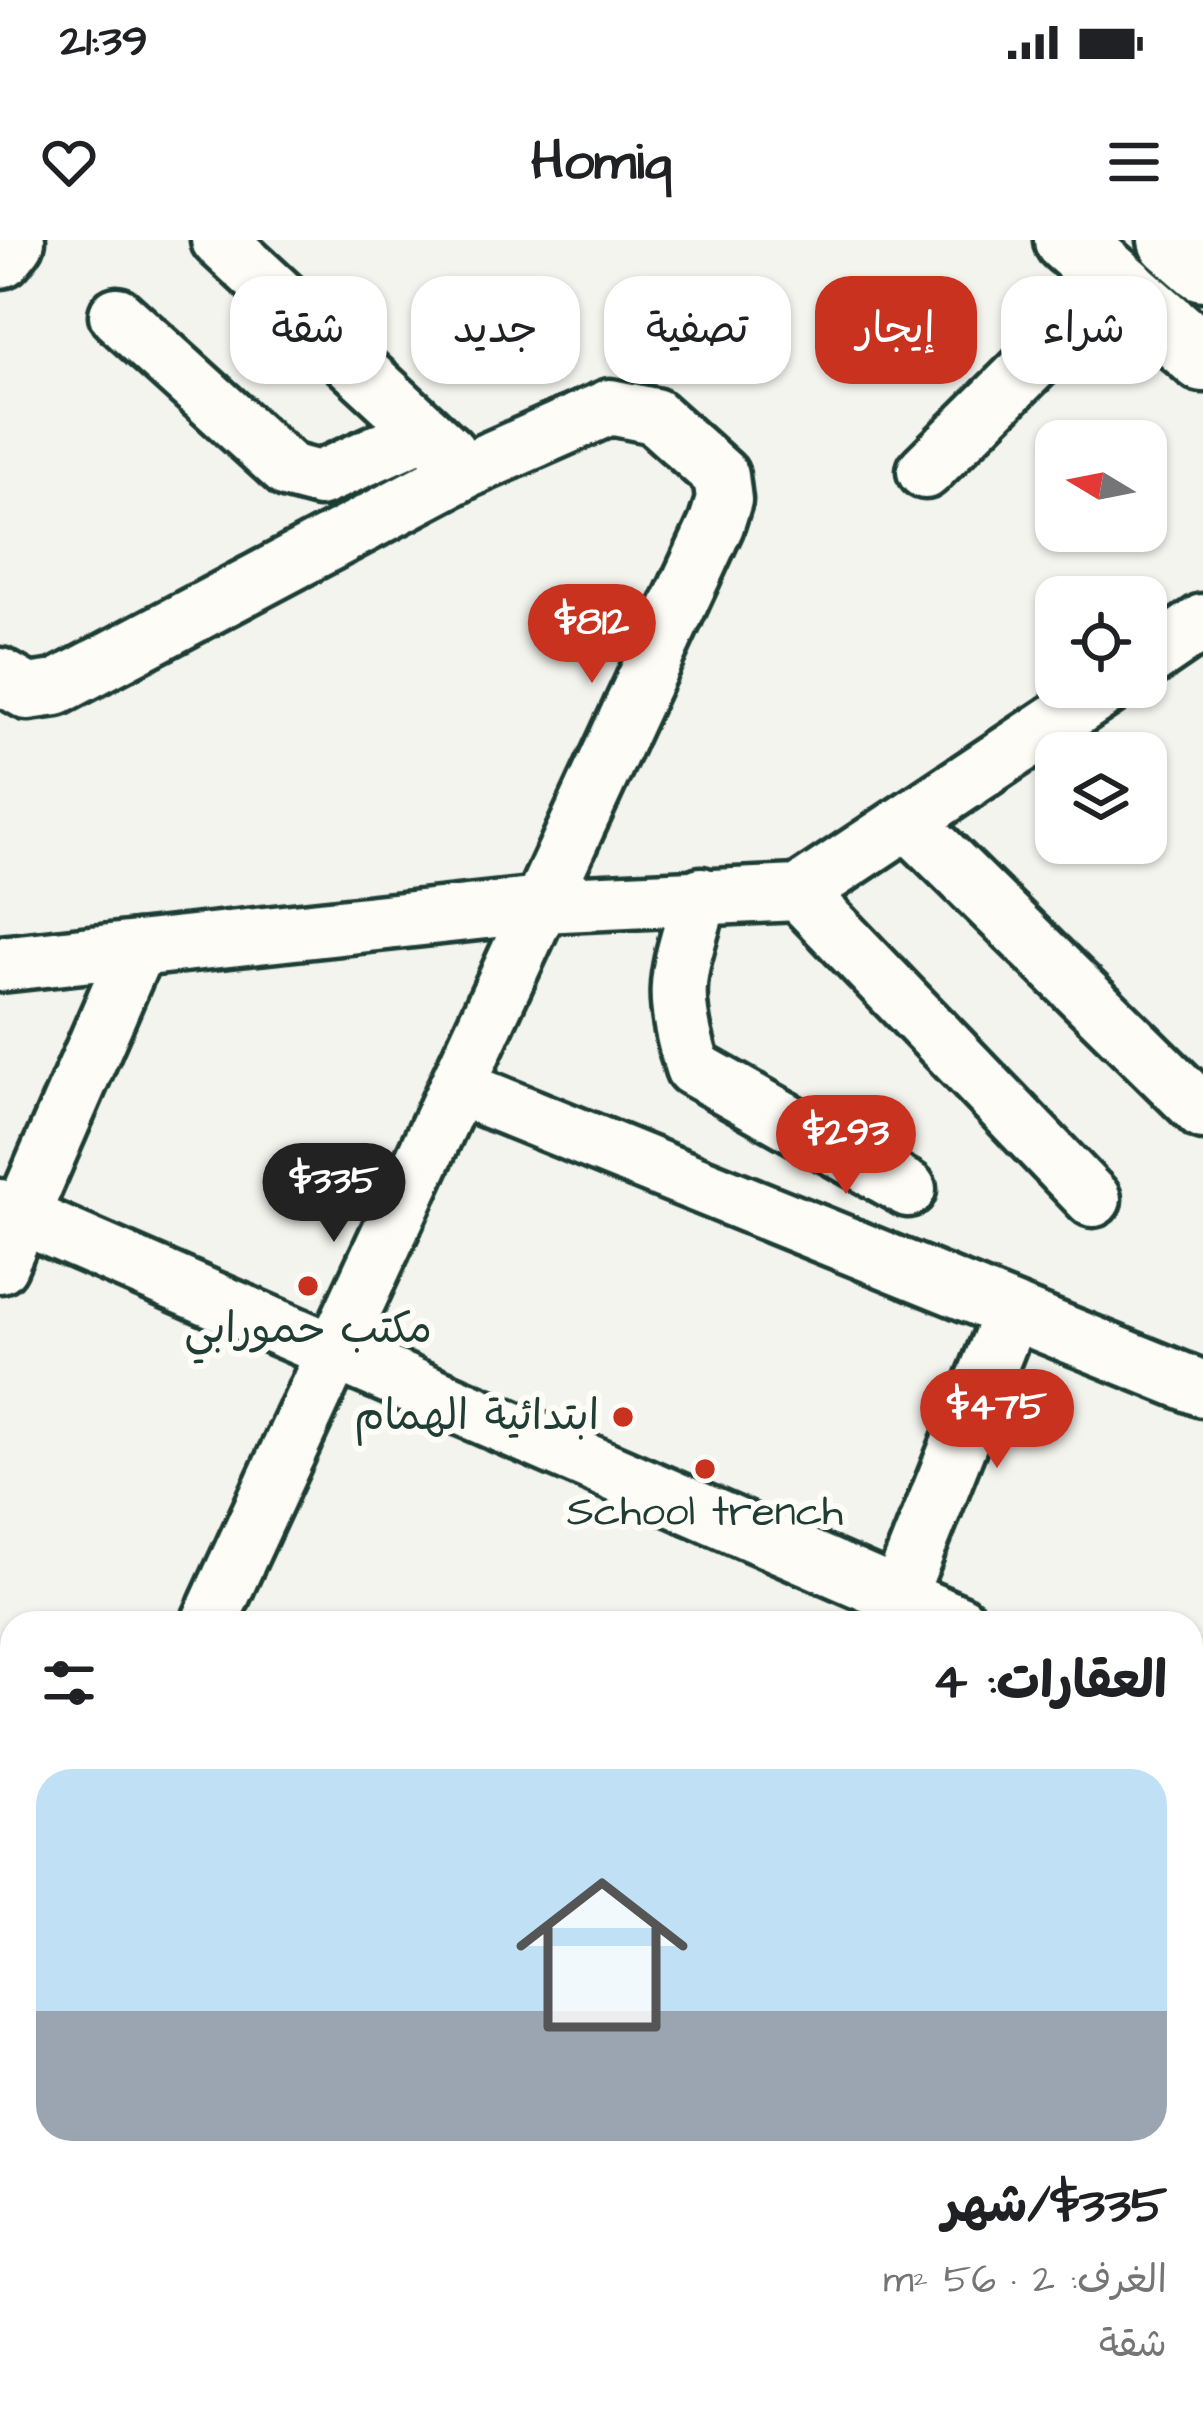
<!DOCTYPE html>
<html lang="ar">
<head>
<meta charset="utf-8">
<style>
  body { margin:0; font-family:"Architects Daughter","Playpen Sans Arabic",sans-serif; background:#f2f2f2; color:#202124; direction:rtl; height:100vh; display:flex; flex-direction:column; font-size:45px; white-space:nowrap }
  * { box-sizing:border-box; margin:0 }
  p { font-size:39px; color:#757577 }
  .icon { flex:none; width:66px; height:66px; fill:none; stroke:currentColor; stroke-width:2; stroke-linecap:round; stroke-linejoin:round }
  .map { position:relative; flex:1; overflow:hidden; direction:ltr }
  .drawer { position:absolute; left:0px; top:1371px; width:1203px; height:807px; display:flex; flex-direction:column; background:#fff; border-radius:36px 36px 0 0; box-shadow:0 3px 9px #0004; direction:rtl }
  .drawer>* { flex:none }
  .guide { position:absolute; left:36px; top:36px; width:1131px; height:108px; direction:rtl; display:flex; gap:24px }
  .needle { width:78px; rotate:280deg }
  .fabs { position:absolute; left:1035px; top:180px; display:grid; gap:24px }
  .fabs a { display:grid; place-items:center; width:132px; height:132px; border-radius:24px; background:#fff; box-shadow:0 3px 9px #0004; font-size:60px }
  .price { position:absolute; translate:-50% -102px; padding:0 27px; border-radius:42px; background:#c8321e; color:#fff; font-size:39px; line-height:78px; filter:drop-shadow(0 3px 6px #0008) }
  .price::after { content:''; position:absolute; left:50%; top:72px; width:36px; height:27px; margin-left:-18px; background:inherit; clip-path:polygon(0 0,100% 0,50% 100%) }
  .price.on { background:#222; color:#fff }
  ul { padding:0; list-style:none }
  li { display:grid; align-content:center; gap:24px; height:636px; padding:0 36px }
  li span { display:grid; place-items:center; height:372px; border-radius:36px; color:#555 }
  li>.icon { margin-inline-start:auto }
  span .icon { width:216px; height:216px; fill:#fffc; stroke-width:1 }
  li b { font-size:51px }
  h2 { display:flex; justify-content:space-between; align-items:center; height:144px; padding:0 36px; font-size:51px }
  .pill { padding:0 42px; border-radius:36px; background:#fff; box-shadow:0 3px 9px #0004; font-size:42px; line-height:108px }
  .pill.on { background:#c8321e; color:#fff }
  .status { display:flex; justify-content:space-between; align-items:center; height:84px; padding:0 60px; background:#fff; direction:ltr }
  .status svg { height:33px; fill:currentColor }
  header { display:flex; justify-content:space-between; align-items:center; height:156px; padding:0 36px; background:#fff; font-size:54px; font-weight:800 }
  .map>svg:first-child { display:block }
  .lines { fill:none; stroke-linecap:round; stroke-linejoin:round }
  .minor-casing { stroke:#1f3d34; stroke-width:63 }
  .major-casing { stroke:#1f3d34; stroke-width:75 }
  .highway-casing { stroke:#1f3d34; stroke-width:75 }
  .path { stroke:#1f3d34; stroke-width:8; stroke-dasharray:12 9; stroke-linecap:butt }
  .minor { stroke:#fdfcf7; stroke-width:54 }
  .major { stroke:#fdfcf7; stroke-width:66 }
  .highway { stroke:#fdfcf7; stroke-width:66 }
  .poi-dot { fill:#c8321e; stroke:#fdfcf7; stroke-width:4.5 }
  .labels { text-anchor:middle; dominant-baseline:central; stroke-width:12; stroke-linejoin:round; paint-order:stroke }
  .poi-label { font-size:42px; fill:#1f3d34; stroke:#fdfcf7 }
</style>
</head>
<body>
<div class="status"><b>21:39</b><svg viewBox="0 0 49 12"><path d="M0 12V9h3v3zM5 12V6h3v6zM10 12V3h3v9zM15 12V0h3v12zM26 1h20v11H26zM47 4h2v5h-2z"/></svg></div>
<header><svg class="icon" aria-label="menu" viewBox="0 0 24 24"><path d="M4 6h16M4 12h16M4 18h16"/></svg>Homiq<svg class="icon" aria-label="heart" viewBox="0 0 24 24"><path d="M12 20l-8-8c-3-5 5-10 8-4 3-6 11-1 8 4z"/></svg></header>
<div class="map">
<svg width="1203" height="2177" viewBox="0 0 1203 2177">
  <rect width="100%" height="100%" fill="#f4f4ef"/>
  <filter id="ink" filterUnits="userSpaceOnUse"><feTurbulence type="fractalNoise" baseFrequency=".00833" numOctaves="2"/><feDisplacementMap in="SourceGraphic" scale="24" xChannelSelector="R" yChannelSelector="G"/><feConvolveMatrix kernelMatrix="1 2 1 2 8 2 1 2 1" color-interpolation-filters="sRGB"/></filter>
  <g filter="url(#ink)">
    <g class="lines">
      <g class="minor-casing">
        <g id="minor">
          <polyline points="219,0 448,212"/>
          <polyline points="117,75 289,231 319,239 425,191"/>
          <polyline points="925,231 1115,42"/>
          <polyline points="1146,421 1203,382"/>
          <polyline points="0,436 28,452 56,448 467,230 610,167 654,176 721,236 724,260 716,285 209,1383"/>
          <polyline points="908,582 1203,872"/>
          <polyline points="799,653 1093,959"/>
          <path d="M701,655C679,733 668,748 693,828L908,949"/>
          <polyline points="0,724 541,665 799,653 1108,447"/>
          <polyline points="457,847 1203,1149"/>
          <polyline points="0,967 959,1383"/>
          <polyline points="0,1025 137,709"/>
          <polyline points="898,1357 1011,1073"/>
          <polyline points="1191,1483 1203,1488"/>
          <polyline points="0,1671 12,1676"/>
          <polyline points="1191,1808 1203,1813"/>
          <polyline points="1191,2147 1203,2152"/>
          <polyline points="836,2177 841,2166"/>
        </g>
      </g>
      <g class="major-casing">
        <polyline id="major" points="0,14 11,0"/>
      </g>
      <g class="highway-casing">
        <g id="highway">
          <polyline points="1068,0 1203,118"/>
          <polyline points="1172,0 1203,27"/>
        </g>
      </g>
      <g class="path">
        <polyline points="0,2029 12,1998"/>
        <polyline points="0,2130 12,2135"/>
        <polyline points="85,2166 112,2177"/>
        <polyline points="11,2177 16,2166"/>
        <polyline points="133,2177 137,2166"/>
      </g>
      <use href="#minor" class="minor"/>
      <use href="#major" class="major"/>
      <use href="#highway" class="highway"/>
    </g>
  </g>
  <g class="poi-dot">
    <circle cx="308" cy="1046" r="12"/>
    <circle cx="623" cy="1177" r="12"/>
    <circle cx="705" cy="1229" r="12"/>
  </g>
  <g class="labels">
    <g class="poi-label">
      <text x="308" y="1090">مكتب حمورابي</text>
      <text x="599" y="1177" text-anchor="end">ابتدائية الهمام</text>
      <text x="705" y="1273">School trench</text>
    </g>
  </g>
</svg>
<div class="fabs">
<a><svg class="needle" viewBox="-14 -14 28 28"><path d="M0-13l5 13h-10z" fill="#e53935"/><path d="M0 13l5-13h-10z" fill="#757577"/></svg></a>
<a><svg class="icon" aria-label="locate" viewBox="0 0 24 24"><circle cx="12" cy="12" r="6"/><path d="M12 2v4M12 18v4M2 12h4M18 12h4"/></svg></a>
<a><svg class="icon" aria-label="layers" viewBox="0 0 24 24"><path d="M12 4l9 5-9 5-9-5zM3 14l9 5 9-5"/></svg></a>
</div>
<b class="price" style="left:592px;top:446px">$812</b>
<b class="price" style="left:846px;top:957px">$293</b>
<b class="price on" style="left:334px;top:1005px">$335</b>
<b class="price" style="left:997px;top:1231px">$475</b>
<div class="guide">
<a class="pill">شراء</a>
<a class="pill on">إيجار</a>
<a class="pill">تصفية</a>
<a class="pill">جديد</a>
<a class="pill">شقة</a>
</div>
<section class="drawer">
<h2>العقارات: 4<svg class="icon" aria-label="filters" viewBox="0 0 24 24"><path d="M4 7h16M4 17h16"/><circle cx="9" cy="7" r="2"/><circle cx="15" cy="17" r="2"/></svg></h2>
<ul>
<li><span style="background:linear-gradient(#bfe0f5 65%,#9aa5b1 0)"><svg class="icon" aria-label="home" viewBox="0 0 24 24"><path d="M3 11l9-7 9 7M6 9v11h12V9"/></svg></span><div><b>$335/شهر</b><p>الغرف: 2 · 56 m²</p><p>شقة</p></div></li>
</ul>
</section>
</div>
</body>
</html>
